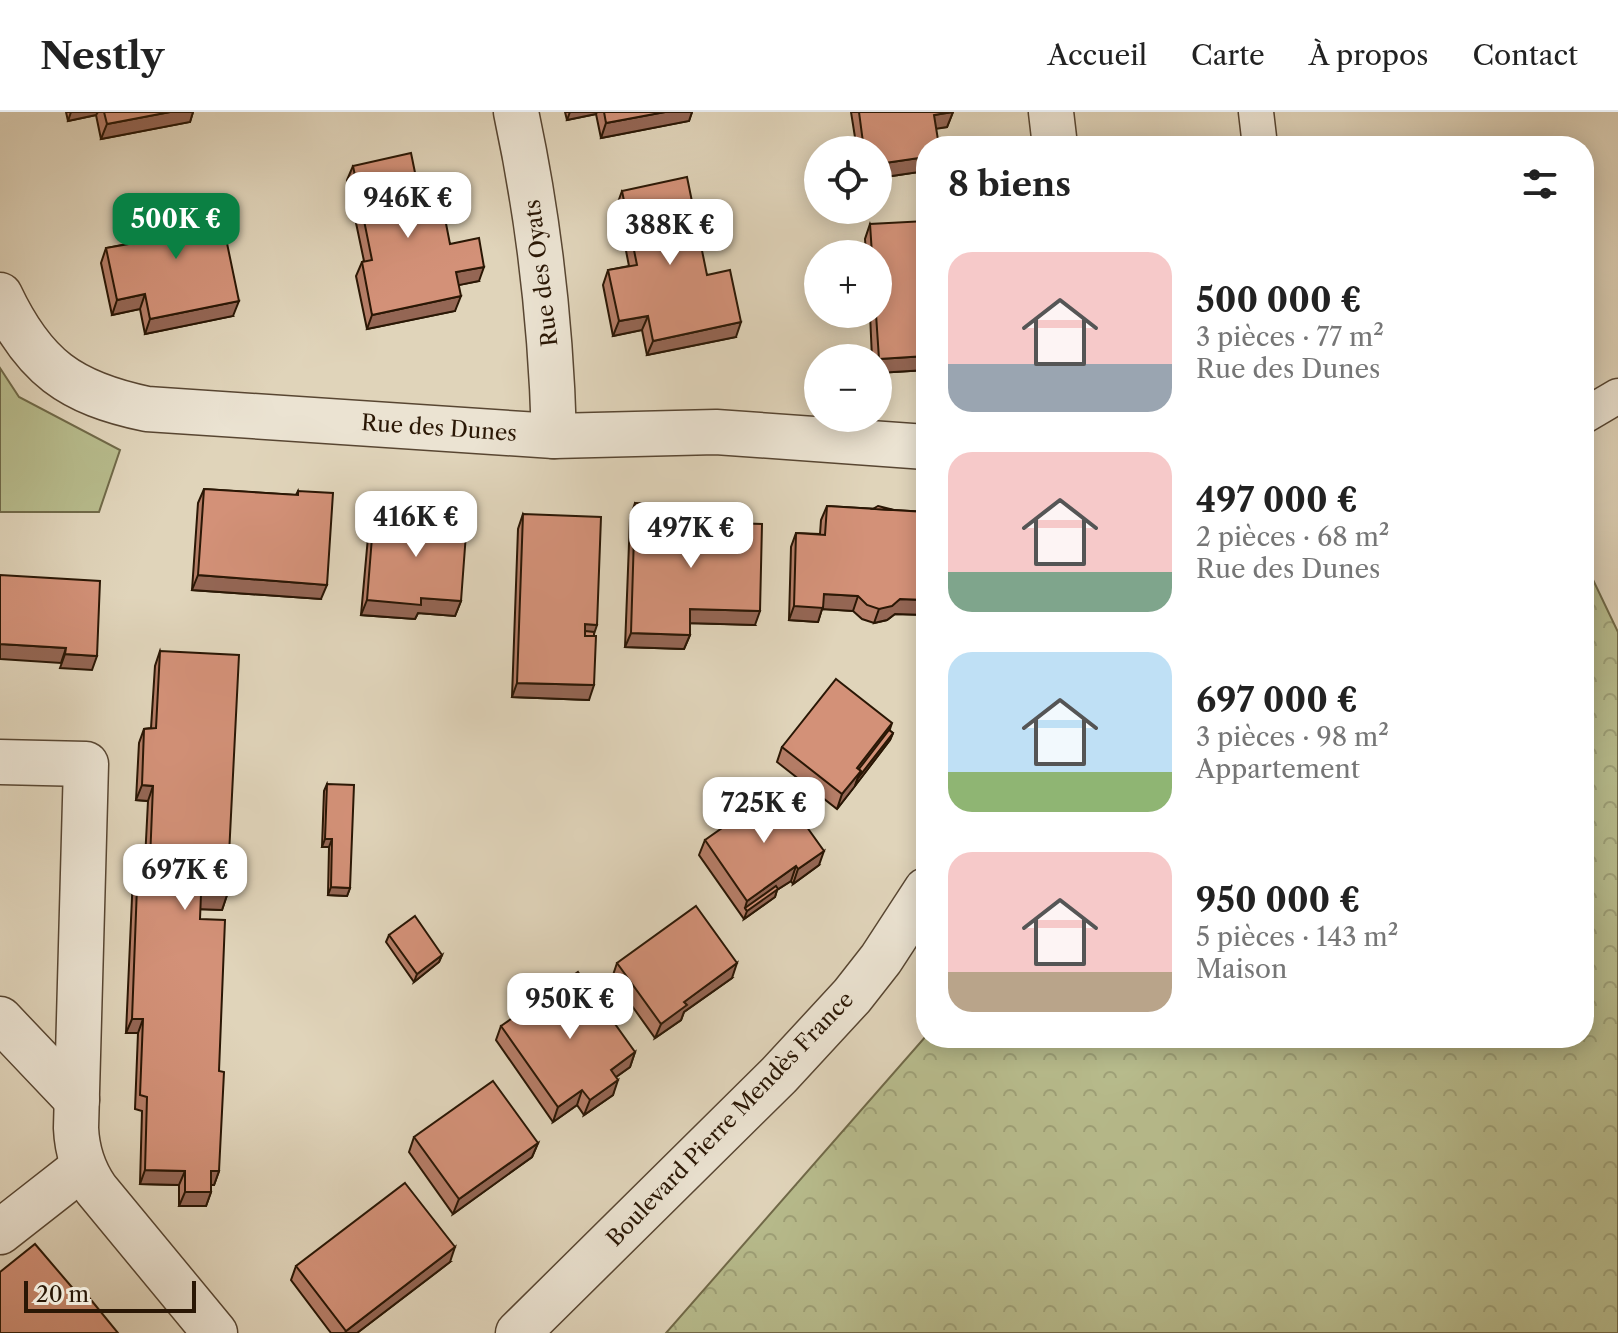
<!DOCTYPE html>
<html lang="fr">
<head>
<meta charset="utf-8">
<style>
  body { margin:0; font-family:"Libre Caslon Text",serif; background:#f6f6f6; color:#222; height:100vh; display:flex; flex-direction:column; font-size:30px; white-space:nowrap }
  * { box-sizing:border-box; margin:0 }
  p { font-size:26px; color:#767676 }
  .icon { flex:none; width:44px; height:44px; fill:none; stroke:currentColor; stroke-width:2; stroke-linecap:round; stroke-linejoin:round }
  .map { position:relative; flex:1; overflow:hidden }
  .drawer { position:absolute; left:916px; top:24px; width:678px; height:912px; display:flex; flex-direction:column; background:#fff; border-radius:32px; box-shadow:0 4px 20px #0003 }
  .drawer>* { flex:none }
  .tools { position:absolute; left:804px; top:24px; display:grid; gap:16px }
  .tools a { display:grid; place-items:center; width:88px; height:88px; border-radius:50%; background:#fff; box-shadow:0 4px 20px #0003; font-size:40px }
  .scale { position:absolute; left:24px; bottom:20px; width:172px; box-sizing:border-box; padding-left:8px; border:4px solid #2a1705; border-top:0; font-size:22px; line-height:28px; white-space:nowrap; color:#2a1705; -webkit-text-stroke:6px #ebe3d2; paint-order:stroke }
  .price { position:absolute; translate:-50% -68px; padding:0 18px; border-radius:16px; background:#fff; color:#222; font-size:26px; line-height:52px; filter:drop-shadow(0 2px 4px #0008) }
  .price::after { content:''; position:absolute; left:50%; top:48px; width:24px; height:18px; margin-left:-12px; background:inherit; clip-path:polygon(0 0,100% 0,50% 100%) }
  .price.active { background:#0b8043; color:#fff }
  ul { padding:0; list-style:none }
  li { display:flex; align-items:center; gap:24px; height:200px; padding:0 32px }
  li span { display:grid; place-items:center; flex:none; width:224px; height:160px; border-radius:24px; color:#555 }
  li>.icon { margin-inline-start:auto }
  span .icon { width:96px; height:96px; fill:#fffc; stroke-width:1 }
  li b { font-size:34px }
  h2 { display:flex; justify-content:space-between; align-items:center; height:96px; padding:0 32px; font-size:34px }
  header { display:flex; align-items:center; gap:48px; box-sizing:border-box; height:112px; padding:0 40px; background:#fff; border-bottom:2px solid #e0e0e0 }
  header strong { font-size:38px }
  nav { display:flex; gap:44px; margin-inline-start:auto; font-size:28px }
  .map>svg:first-child { display:block }
  .grass { fill:#b7bb8c; stroke:#706948; stroke-width:2 }
  .forest { fill:url(#forest-crowns); stroke:#706948; stroke-width:2 }
  .lines { fill:none; stroke-linecap:round; stroke-linejoin:round }
  .service-casing { stroke:#584632; stroke-width:37 }
  .minor-casing { stroke:#584632; stroke-width:47 }
  .tertiary-casing { stroke:#584632; stroke-width:47 }
  .service { stroke:#ebe3d2; stroke-width:34 }
  .minor { stroke:#ebe3d2; stroke-width:44 }
  .tertiary { stroke:#ebe3d2; stroke-width:44 }
  .wall { fill:#b57d67; stroke:#2a1705; stroke-width:2 }
  .shaded-wall { fill:#946654; stroke:#2a1705; stroke-width:2 }
  .building { fill:#d39178; stroke:#2a1705; stroke-width:2 }
  .labels { text-anchor:middle; dominant-baseline:central; stroke-width:7; stroke-linejoin:round; paint-order:stroke }
  .street-label { font-size:22px; fill:#2a1705; stroke:#ebe3d2 }
</style>
</head>
<body>
<header>
<strong>Nestly</strong>
<nav><a>Accueil</a><a>Carte</a><a>À propos</a><a>Contact</a></nav>
</header>
<div class="map">
<svg width="1618" height="1221" viewBox="0 0 1618 1221">
  <defs>
    <pattern id="forest-crowns" width="20" height="18" patternUnits="userSpaceOnUse" patternTransform="scale(2)"><rect width="20" height="18" fill="#b7bb8c"/><path d="M2 6a3 3 0 1 1 6 0M12 15a3 3 0 1 1 6 0" fill="none" stroke="#9ea077"/></pattern>
  </defs>
  <rect width="100%" height="100%" fill="#e0d4ba"/>
  <filter id="stains"><feTurbulence type="fractalNoise" baseFrequency=".0025" numOctaves="4"/><feColorMatrix values="0 0 0 0 .2 0 0 0 0 .09 0 0 0 0 .02 0 0 0 .5 -.17"/></filter>
  <radialGradient id="worn" r=".72"><stop offset=".6" stop-color="#630" stop-opacity="0"/><stop offset="1" stop-color="#630" stop-opacity=".3"/></radialGradient>
  <polygon class="grass" points="0,256 19,285 120,338 99,400 0,400"/>
  <polygon class="forest" points="1584,449 1618,520 1618,1221 666,1221 926,924 1584,926"/>
  <g class="lines">
    <g class="service-casing">
      <g id="service">
        <polyline points="1256,0 1260,34"/>
        <polyline points="1584,304 1618,284"/>
      </g>
    </g>
    <g class="minor-casing">
      <g id="minor">
        <path d="M516,0C539,107 551,214 554,324"/>
        <path d="M0,183C34,255 70,281 147,297L554,324L716,320L926,335"/>
        <path d="M0,650L86,652L76,1016C77,1039 83,1058 96,1077L215,1221"/>
        <polyline points="0,907 77,988"/>
        <polyline points="0,1120 83,1055"/>
      </g>
    </g>
    <g class="tertiary-casing">
      <g id="tertiary">
        <polyline points="1051,0 1055,34"/>
        <polyline points="518,1221 779,963 852,884 881,847 926,778"/>
      </g>
    </g>
    <use href="#service" class="service"/>
    <use href="#minor" class="minor"/>
    <use href="#tertiary" class="tertiary"/>
  </g>
  <g class="wall">
    <polygon points="66,0 193,0 190,10 101,27 96,3 68,9"/>
    <polygon points="565,0 692,0 689,9 601,26 596,2 567,8"/>
    <polygon points="851,0 953,0 947,15 936,16 926,34 926,59 878,66 878,38 857,38"/>
    <polygon points="353,54 421,90 450,132 479,169 458,173 455,199 367,217 356,164 362,150 364,149 347,68"/>
    <polygon points="622,79 707,163 736,225 647,243 642,218 613,224 603,173 608,158 629,154 617,93"/>
    <polygon points="130,107 233,204 145,222 140,197 112,203 101,151 106,136 127,132 125,121"/>
    <polygon points="870,112 926,258 878,261 878,246 872,246 870,202 878,202 878,142 866,142 865,127"/>
    <polygon points="204,377 296,383 298,379 321,487 192,478 198,391"/>
    <polygon points="635,391 664,409 755,513 690,511 690,523 684,537 625,535 630,406"/>
    <polygon points="827,394 926,400 926,503 895,502 887,508 874,511 862,507 853,499 822,497 818,510 789,508 791,435 796,421 820,422 821,408"/>
    <polygon points="374,400 461,489 455,504 418,501 415,507 361,503 369,414"/>
    <polygon points="523,402 594,520 589,588 512,585 518,417"/>
    <polygon points="160,539 227,783 222,798 200,797 200,807 219,959 219,1059 214,1073 211,1073 211,1080 206,1094 179,1094 179,1073 140,1072 142,999 135,997 138,921 126,921 133,763 138,748 145,748 148,689 136,688 139,631 144,617 151,616 155,554"/>
    <polygon points="889,618 893,621 890,628 837,697 777,650 782,635"/>
    <polygon points="327,672 350,776 347,784 328,783 329,735 322,735 324,679"/>
    <polygon points="705,728 819,753 793,772 791,769 777,778 775,785 744,807 699,743"/>
    <polygon points="389,823 442,843 439,850 414,870 386,830"/>
    <polygon points="617,851 732,866 684,900 681,908 655,926 612,866"/>
    <polygon points="501,914 635,940 630,955 616,965 613,983 584,1003 577,993 553,1010 496,928"/>
    <polygon points="414,1025 538,1031 532,1045 453,1102 409,1040"/>
    <polygon points="450,1150 357,1221 331,1221 291,1168 296,1154"/>
  </g>
  <g class="shaded-wall">
    <polygon points="71,0 98,0 96,3 68,9"/>
    <polygon points="170,0 193,0 190,10 101,27 107,12"/>
    <polygon points="570,0 597,0 596,2 567,8"/>
    <polygon points="665,0 692,0 689,9 601,26 606,11"/>
    <polygon points="953,0 947,15 929,18 934,3"/>
    <polygon points="926,45 926,59 878,66 878,52"/>
    <polygon points="484,155 479,169 450,175 456,160"/>
    <polygon points="145,182 140,197 112,203 117,188"/>
    <polygon points="461,184 455,199 367,217 372,203"/>
    <polygon points="239,189 233,204 145,222 150,207"/>
    <polygon points="648,204 642,218 613,224 619,209"/>
    <polygon points="741,210 736,225 647,243 653,229"/>
    <polygon points="926,244 926,258 878,261 879,247"/>
    <polygon points="198,463 327,473 321,487 192,478"/>
    <polygon points="824,482 858,484 853,499 822,497 818,510 789,508 794,494"/>
    <polygon points="421,486 461,489 455,504 418,501 415,507 361,503 367,488"/>
    <polygon points="900,487 926,488 926,503 895,502 887,508 874,511 879,497"/>
    <polygon points="690,497 760,499 755,513 685,511"/>
    <polygon points="585,512 597,513 592,528 582,527"/>
    <polygon points="631,521 690,523 684,537 625,535"/>
    <polygon points="0,532 66,536 61,551 0,547"/>
    <polygon points="65,542 97,544 92,558 60,556"/>
    <polygon points="517,571 594,573 589,588 512,585"/>
    <polygon points="892,611 887,626 860,659 855,674 837,697 842,682 857,656"/>
    <polygon points="893,621 890,628 855,674 858,666"/>
    <polygon points="142,673 153,674 148,689 136,688"/>
    <polygon points="325,727 332,727 329,735 322,735"/>
    <polygon points="824,739 819,753 793,772 798,757"/>
    <polygon points="796,754 791,769 777,778 775,785 744,807 747,799 745,796 747,789"/>
    <polygon points="331,775 350,776 347,784 328,783"/>
    <polygon points="201,782 227,783 222,798 195,797"/>
    <polygon points="442,843 439,850 414,870 417,862"/>
    <polygon points="737,851 732,866 684,900 681,908 655,926 661,912 684,890"/>
    <polygon points="132,907 143,907 138,921 126,921"/>
    <polygon points="635,940 630,955 606,972 611,958"/>
    <polygon points="618,968 613,983 584,1003 590,988"/>
    <polygon points="582,978 577,993 553,1010 558,995"/>
    <polygon points="538,1031 532,1045 453,1102 459,1087"/>
    <polygon points="145,1058 185,1059 179,1073 140,1072"/>
    <polygon points="211,1059 219,1059 214,1073 206,1073"/>
    <polygon points="185,1080 211,1080 206,1094 179,1094"/>
    <polygon points="455,1135 450,1150 357,1221 345,1221 346,1219"/>
  </g>
  <g class="building">
    <polygon points="104,0 170,0 107,12"/>
    <polygon points="604,0 665,0 606,11"/>
    <polygon points="859,0 952,0 934,3 939,34 926,34 926,45 878,52 878,38 864,38"/>
    <polygon points="411,41 421,90 441,86 450,132 479,126 484,155 456,160 461,184 372,203 362,150 372,148 353,54"/>
    <polygon points="687,65 707,163 730,158 741,210 653,229 648,204 619,209 608,158 637,153 622,79"/>
    <polygon points="218,88 239,189 150,207 145,182 117,188 106,136 135,131 130,107"/>
    <polygon points="926,109 926,244 879,247 876,202 878,202 878,142 872,142 870,112"/>
    <polygon points="204,377 298,383 298,379 333,381 327,473 198,463"/>
    <polygon points="635,391 664,392 664,409 762,412 760,499 690,497 690,523 631,521"/>
    <polygon points="827,394 926,400 926,488 900,487 892,494 879,497 867,493 858,484 824,482 823,496 794,494 796,421 825,423"/>
    <polygon points="878,394 894,398 873,397"/>
    <polygon points="374,400 467,408 461,489 421,486 421,493 367,488"/>
    <polygon points="523,402 601,405 597,513 585,512 585,524 596,524 594,573 517,571"/>
    <polygon points="0,463 100,469 97,544 65,542 66,536 0,532"/>
    <polygon points="585,519 594,520 594,524 585,524"/>
    <polygon points="160,539 239,543 227,783 201,782 200,807 225,808 219,959 224,960 219,1059 211,1059 211,1080 185,1080 185,1059 145,1058 147,985 140,983 143,907 132,907 138,748 150,748 153,674 142,673 144,617 156,616"/>
    <polygon points="836,567 892,611 857,656 861,659 842,682 782,635"/>
    <polygon points="889,618 893,621 858,666 861,659 859,657"/>
    <polygon points="327,672 354,673 350,776 331,775 332,727 325,727"/>
    <polygon points="779,676 824,739 798,757 796,754 747,789 705,728"/>
    <polygon points="776,774 778,777 747,799 745,796"/>
    <polygon points="696,794 737,851 684,890 687,893 661,912 617,851"/>
    <polygon points="415,804 442,843 417,862 389,823"/>
    <polygon points="578,860 635,940 611,958 618,968 590,988 582,978 558,995 501,914"/>
    <polygon points="493,969 538,1031 459,1087 414,1025"/>
    <polygon points="405,1071 455,1135 346,1219 296,1154"/>
    <polygon points="35,1132 82,1187 87,1183 118,1221 0,1221 0,1160"/>
  </g>
  <g class="labels">
    <g class="street-label">
      <text transform="translate(541 161) rotate(-97)">Rue des Oyats</text>
      <text transform="translate(439 316) rotate(4)">Rue des Dunes</text>
      <text transform="translate(730 1007) rotate(-46)">Boulevard Pierre Mendès France</text>
    </g>
  </g>
  <rect width="100%" height="100%" filter="url(#stains)"/>
  <rect width="100%" height="100%" fill="url(#worn)"/>
</svg>
<div class="tools">
<a><svg class="icon" aria-label="locate" viewBox="0 0 24 24"><circle cx="12" cy="12" r="6"/><path d="M12 2v4M12 18v4M2 12h4M18 12h4"/></svg></a>
<a>+</a>
<a>−</a>
</div>
<div class="scale">20 m</div>
<b class="price" style="left:408px;top:128px">946K €</b>
<b class="price active" style="left:176px;top:149px">500K €</b>
<b class="price" style="left:670px;top:155px">388K €</b>
<b class="price" style="left:416px;top:447px">416K €</b>
<b class="price" style="left:691px;top:458px">497K €</b>
<b class="price" style="left:764px;top:733px">725K €</b>
<b class="price" style="left:185px;top:800px">697K €</b>
<b class="price" style="left:570px;top:929px">950K €</b>
<section class="drawer">
<h2>8 biens<svg class="icon" aria-label="filters" viewBox="0 0 24 24"><path d="M4 7h16M4 17h16"/><circle cx="9" cy="7" r="2"/><circle cx="15" cy="17" r="2"/></svg></h2>
<ul>
<li><span style="background:linear-gradient(#f6c9c9 70%,#9aa5b1 0)"><svg class="icon" aria-label="home" viewBox="0 0 24 24"><path d="M3 11l9-7 9 7M6 9v11h12V9"/></svg></span><div><b>500 000 €</b><p>3 pièces · 77 m²</p><p>Rue des Dunes</p></div></li>
<li><span style="background:linear-gradient(#f6c9c9 75%,#7fa58c 0)"><svg class="icon" aria-label="home" viewBox="0 0 24 24"><path d="M3 11l9-7 9 7M6 9v11h12V9"/></svg></span><div><b>497 000 €</b><p>2 pièces · 68 m²</p><p>Rue des Dunes</p></div></li>
<li><span style="background:linear-gradient(#bfe0f5 75%,#8fb573 0)"><svg class="icon" aria-label="home" viewBox="0 0 24 24"><path d="M3 11l9-7 9 7M6 9v11h12V9"/></svg></span><div><b>697 000 €</b><p>3 pièces · 98 m²</p><p>Appartement</p></div></li>
<li><span style="background:linear-gradient(#f6c9c9 75%,#b9a48a 0)"><svg class="icon" aria-label="home" viewBox="0 0 24 24"><path d="M3 11l9-7 9 7M6 9v11h12V9"/></svg></span><div><b>950 000 €</b><p>5 pièces · 143 m²</p><p>Maison</p></div></li>
</ul>
</section>
</div>
</body>
</html>
